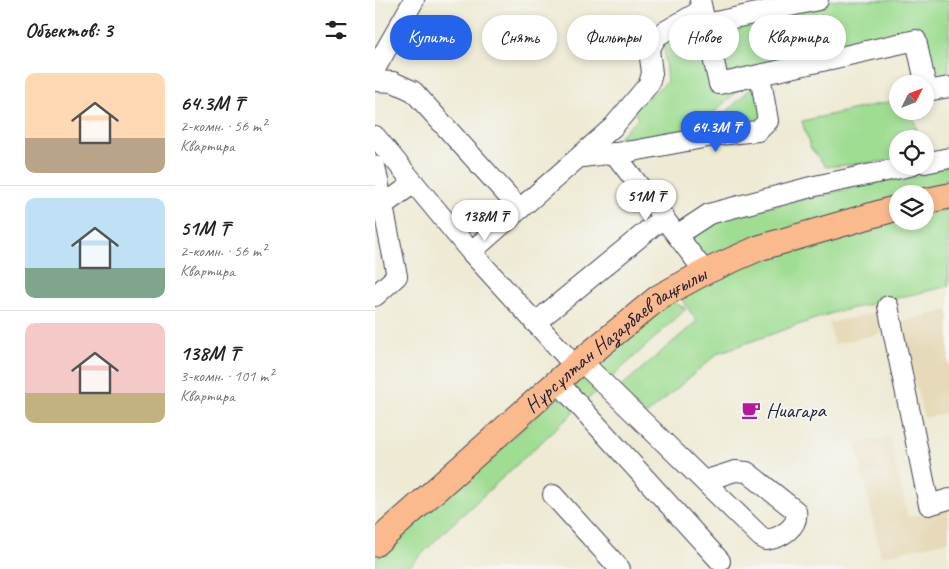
<!DOCTYPE html>
<html lang="ru">
<head>
<meta charset="utf-8">
<style>
  body { margin:0; font-family:Caveat,sans-serif; background:#f2f2f2; color:#222; height:100vh; display:flex; flex-direction:column; font-size:19px; white-space:nowrap }
  * { box-sizing:border-box; margin:0 }
  p { font-size:16px; color:#767676 }
  .icon { flex:none; width:28px; height:28px; fill:none; stroke:currentColor; stroke-width:2; stroke-linecap:round; stroke-linejoin:round }
  .map { position:relative; flex:1; overflow:hidden }
  .drawer { display:flex; flex-direction:column; background:#fff; width:375px }
  .drawer>* { flex:none }
  .guide { position:absolute; left:15px; top:15px; width:475px; height:45px; display:flex; gap:10px }
  .needle { width:32px; rotate:48deg }
  .fabs { position:absolute; left:514px; top:75px; display:grid; gap:10px }
  .fabs a { display:grid; place-items:center; width:45px; height:45px; border-radius:50%; background:#fff; box-shadow:0 2px 8px #0003; font-size:25px }
  .price { position:absolute; translate:-50% -42px; padding:0 11px; border-radius:18px; background:#fff; color:#222; font-size:16px; line-height:32px; filter:drop-shadow(0 1px 2px #0008) }
  .price::after { content:''; position:absolute; left:50%; top:30px; width:15px; height:11px; margin-left:-8px; background:inherit; clip-path:polygon(0 0,100% 0,50% 100%) }
  .price.active { background:#2563eb; color:#fff }
  ul { padding:0; list-style:none }
  li { display:flex; align-items:center; gap:15px; height:125px; padding:0 25px }
  li+li { border-top:1px solid #e0e0e0 }
  li span { display:grid; place-items:center; flex:none; width:140px; height:100px; border-radius:10px; color:#555 }
  li>.icon { margin-inline-start:auto }
  span .icon { width:60px; height:60px; fill:#fffc; stroke-width:1 }
  li b { font-size:21px }
  h2 { display:flex; justify-content:space-between; align-items:center; height:60px; padding:0 25px; font-size:21px }
  .tag { padding:0 18px; border-radius:22px; background:#fff; box-shadow:0 2px 8px #0003; font-size:18px; line-height:45px }
  .tag.active { background:#2563eb; color:#fff }
  main { display:flex; flex:1; min-height:0 }
  .map>svg:first-child { display:block }
  .built { fill:#e7daba }
  .green { fill:#9fdd92; stroke:#608066 }
  .lines { fill:none; stroke-linecap:round; stroke-linejoin:round }
  .minor-casing { stroke:#414052; stroke-width:22 }
  .major-casing { stroke:#414052; stroke-width:27 }
  .minor { stroke:#fff; stroke-width:20 }
  .major { stroke:#fbba8d; stroke-width:25 }
  .labels { text-anchor:middle; dominant-baseline:central; stroke-width:4; stroke-linejoin:round; paint-order:stroke }
  .street-label { font-size:21px; fill:#22223b; stroke:#f6f6f2 }
  .poi-label { font-size:21px; fill:#22223b; stroke:#f6f6f2; text-anchor:start }
</style>
</head>
<body>
<main>
<section class="drawer">
<h2>Объектов: 3<svg class="icon" aria-label="filters" viewBox="0 0 24 24"><path d="M4 7h16M4 17h16"/><circle cx="9" cy="7" r="2"/><circle cx="15" cy="17" r="2"/></svg></h2>
<ul>
<li><span style="background:linear-gradient(#ffd9b3 65%,#b9a48a 0)"><svg class="icon" aria-label="home" viewBox="0 0 24 24"><path d="M3 11l9-7 9 7M6 9v11h12V9"/></svg></span><div><b>64.3M ₸</b><p>2-комн. · 56 m²</p><p>Квартира</p></div></li>
<li><span style="background:linear-gradient(#bfe0f5 70%,#7fa58c 0)"><svg class="icon" aria-label="home" viewBox="0 0 24 24"><path d="M3 11l9-7 9 7M6 9v11h12V9"/></svg></span><div><b>51M ₸</b><p>2-комн. · 56 m²</p><p>Квартира</p></div></li>
<li><span style="background:linear-gradient(#f6c9c9 70%,#c2b280 0)"><svg class="icon" aria-label="home" viewBox="0 0 24 24"><path d="M3 11l9-7 9 7M6 9v11h12V9"/></svg></span><div><b>138M ₸</b><p>3-комн. · 101 m²</p><p>Квартира</p></div></li>
</ul>
</section>
<div class="map">
<svg width="574" height="569" viewBox="0 0 574 569">
  <rect width="100%" height="100%" fill="#f6f6f2"/>
  <filter id="ink" filterUnits="userSpaceOnUse"><feTurbulence type="fractalNoise" baseFrequency=".02" numOctaves="2"/><feDisplacementMap in="SourceGraphic" scale="10" xChannelSelector="R" yChannelSelector="G"/><feConvolveMatrix kernelMatrix="1 2 1 2 8 2 1 2 1" color-interpolation-filters="sRGB"/></filter>
  <filter id="wash" filterUnits="userSpaceOnUse"><feTurbulence type="fractalNoise" baseFrequency=".0096" numOctaves="4" result="noise"/><feDisplacementMap in="SourceGraphic" scale="20" xChannelSelector="R" yChannelSelector="G"/><feGaussianBlur stdDeviation="1.12" result="paint"/><feColorMatrix in="noise" values="0 0 0 0 0 0 0 0 0 0 0 0 0 0 0 0 0 1.4 0 .05"/><feComposite in="paint" operator="in"/></filter>
  <g filter="url(#wash)">
    <rect width="100%" height="100%" fill="#eeead4"/>
    <g class="built">
      <polygon points="574,310 574,412 549,418 525,322"/>
      <polygon points="508,311 513,332 459,344 454,323"/>
      <polygon points="515,437 533,517 574,508 574,541 506,556 481,444"/>
    </g>
    <g class="green">
      <polygon points="455,0 574,0 574,84 554,87 543,38 346,81 335,26"/>
      <polygon points="324,17 342,89 372,82 323,127 248,152 226,154 263,118 258,110 292,82 288,38"/>
      <polygon points="384,80 400,127 326,137"/>
      <polygon points="522,100 522,111 537,111 544,139 522,139 522,160 451,167 435,147 427,121"/>
      <polygon points="574,166 574,192 522,194 522,204 332,266 309,234 335,220"/>
      <polygon points="574,209 574,286 457,313 343,353 271,415 241,391 322,321 302,293 388,252 522,221 550,221 550,214"/>
      <polygon points="293,299 311,309 74,527 32,569 0,569 0,559"/>
    </g>
  </g>
  <g filter="url(#ink)">
    <g class="lines">
      <g class="minor-casing">
        <g id="minor">
          <polyline points="325,0 344,84 541,40 552,91 574,87"/>
          <polyline points="331,24 443,0"/>
          <polyline points="0,69 39,0"/>
          <polyline points="0,81 18,82 38,91 145,209"/>
          <polyline points="0,136 96,252 200,366"/>
          <polyline points="239,153 330,272"/>
          <polyline points="207,157 258,151 344,135 383,131 393,121 385,75"/>
          <polyline points="550,163 574,158"/>
          <polyline points="0,166 22,276 0,296"/>
          <polyline points="7,206 39,183"/>
          <polyline points="302,235 334,214 440,186 535,166"/>
          <polyline points="96,252 238,127 274,84 277,73 274,50 282,36 327,10"/>
          <polyline points="513,306 554,505 574,499"/>
          <polyline points="160,323 289,217"/>
          <path d="M206,361L386,537L391,540C406,538 424,527 421,511L372,472L360,471L329,481"/>
          <polyline points="182,381 345,561"/>
          <polyline points="178,495 245,569"/>
        </g>
      </g>
      <g class="major-casing">
        <g id="major">
          <polyline points="550,201 574,196"/>
          <path id="s1" d="M0,544L200,366L284,297L330,272L384,248L522,208"/>
        </g>
      </g>
      <use href="#minor" class="minor"/>
      <use href="#major" class="major"/>
    </g>
  </g>
  <defs>
    <g id="cafe-bare" transform="scale(1.5)"><path d="M-5.5-4.5H6V0H3Q3 3.5 0 3.5H-2.5Q-5.5 3.5-5.5 0ZM3-3.2v2h1.7v-2ZM-6 4.5H4V6H-6Z" fill="#b5179e" stroke="#f6f6f2" stroke-width="2.5" paint-order="stroke"/></g>
  </defs>
  <g fill-rule="evenodd">
    <use href="#cafe-bare" x="376" y="410"/>
  </g>
  <g class="labels">
    <g class="street-label">
      <text stroke="none"><textPath href="#s1" startOffset="316">Нұрсұлтан Назарбаев даңғылы</textPath></text>
    </g>
    <g class="poi-label">
      <text x="391" y="410">Ниагара</text>
    </g>
  </g>
</svg>
<div class="fabs">
<a><svg class="needle" viewBox="-14 -14 28 28"><path d="M0-13l5 13h-10z" fill="#e53935"/><path d="M0 13l5-13h-10z" fill="#767676"/></svg></a>
<a><svg class="icon" aria-label="locate" viewBox="0 0 24 24"><circle cx="12" cy="12" r="6"/><path d="M12 2v4M12 18v4M2 12h4M18 12h4"/></svg></a>
<a><svg class="icon" aria-label="layers" viewBox="0 0 24 24"><path d="M12 4l9 5-9 5-9-5zM3 14l9 5 9-5"/></svg></a>
</div>
<b class="price active" style="left:341px;top:153px">64.3M ₸</b>
<b class="price" style="left:271px;top:222px">51M ₸</b>
<b class="price" style="left:110px;top:242px">138M ₸</b>
<div class="guide">
<a class="tag active">Купить</a>
<a class="tag">Снять</a>
<a class="tag">Фильтры</a>
<a class="tag">Новое</a>
<a class="tag">Квартира</a>
</div>
</div>
</main>
</body>
</html>
